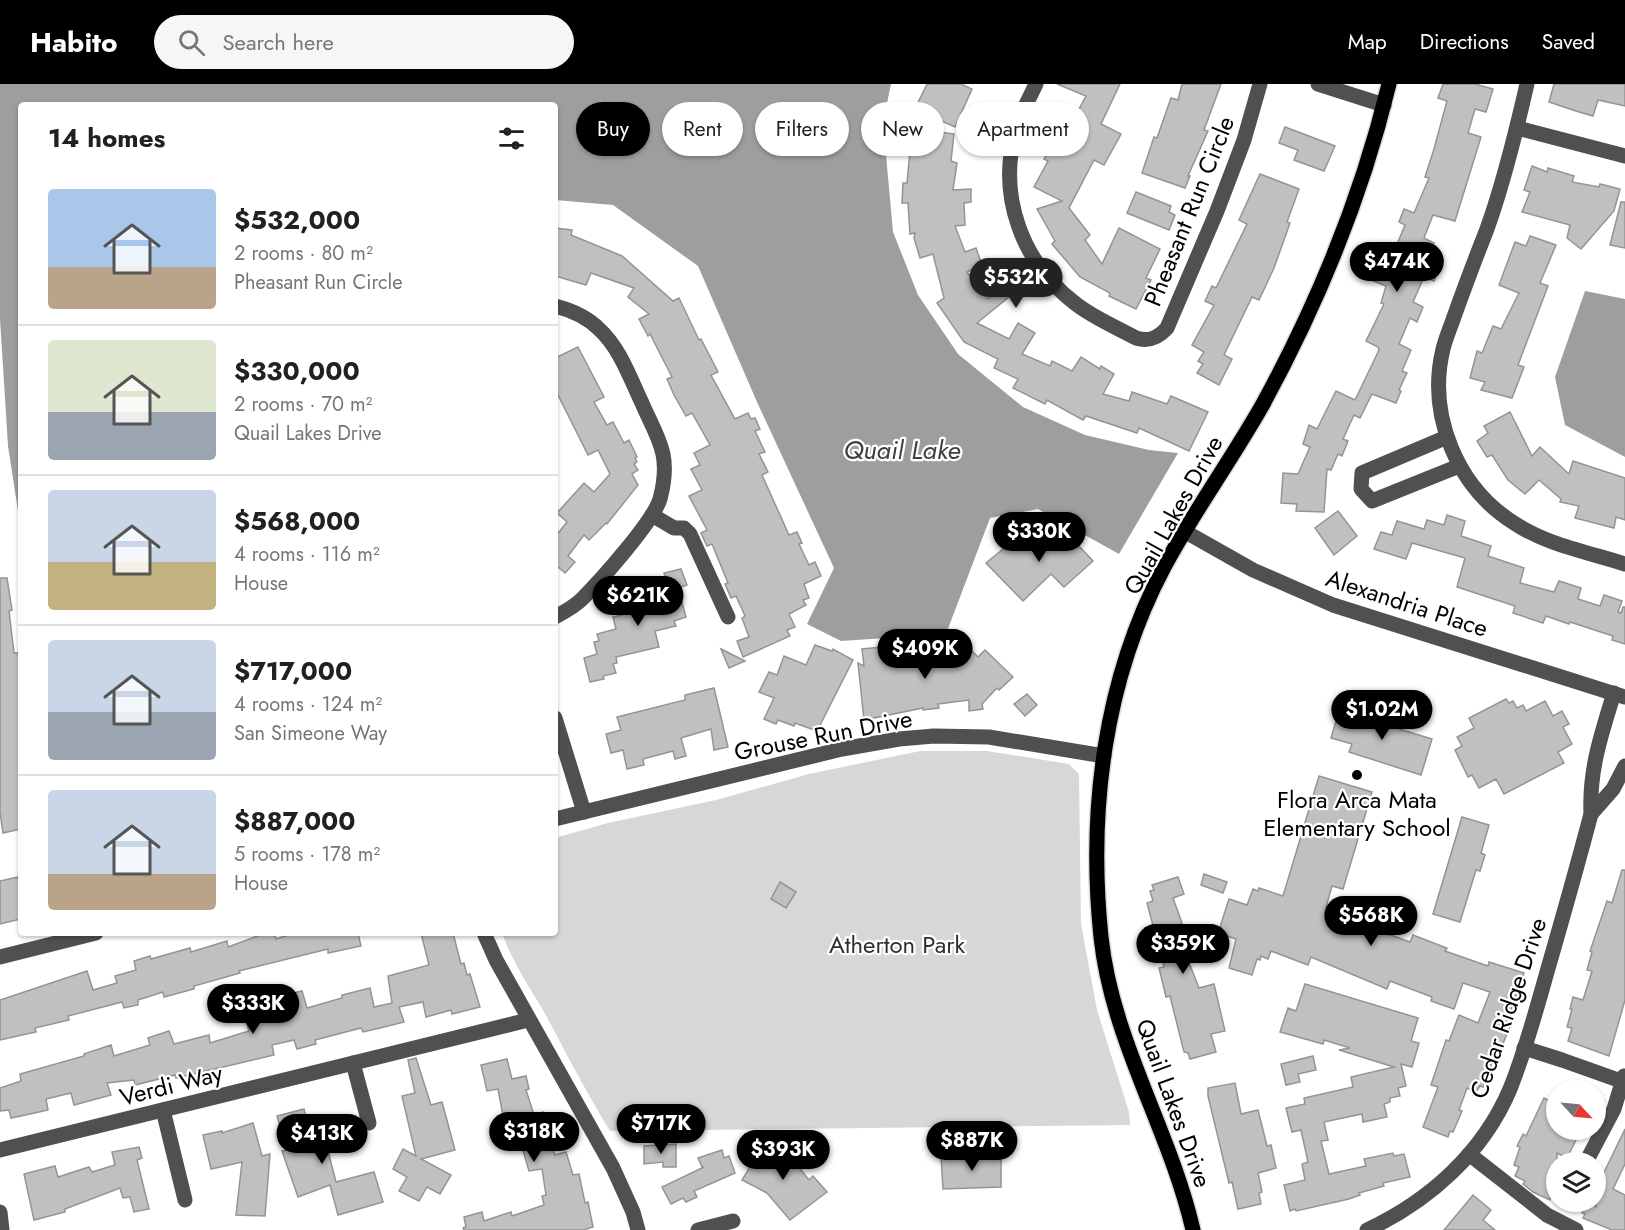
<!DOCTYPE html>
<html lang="en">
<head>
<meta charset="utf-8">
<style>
  body { margin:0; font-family:Jost,sans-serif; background:#f6f6f6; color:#202124; height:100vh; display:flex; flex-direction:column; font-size:22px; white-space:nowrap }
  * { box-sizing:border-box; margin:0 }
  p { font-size:20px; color:#757577 }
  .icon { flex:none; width:33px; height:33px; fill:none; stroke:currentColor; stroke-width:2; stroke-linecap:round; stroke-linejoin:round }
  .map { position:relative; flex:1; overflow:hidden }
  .sheet { position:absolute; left:18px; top:18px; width:540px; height:834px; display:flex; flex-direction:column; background:#fff; border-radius:6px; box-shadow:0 2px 4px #0004 }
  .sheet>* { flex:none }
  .top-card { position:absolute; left:576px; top:18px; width:570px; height:54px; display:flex; gap:12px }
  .needle { width:39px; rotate:116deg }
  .controls { position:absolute; left:1546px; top:996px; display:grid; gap:12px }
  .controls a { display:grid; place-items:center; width:60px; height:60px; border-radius:50%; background:#fff; box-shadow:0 2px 4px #0004; font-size:30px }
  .price { position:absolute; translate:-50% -51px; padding:0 14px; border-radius:21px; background:#000; color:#fff; font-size:20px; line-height:39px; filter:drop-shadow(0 2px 3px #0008) }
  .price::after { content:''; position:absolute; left:50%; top:36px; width:18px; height:14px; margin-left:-9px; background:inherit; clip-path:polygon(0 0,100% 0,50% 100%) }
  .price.active { background:#222; color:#fff }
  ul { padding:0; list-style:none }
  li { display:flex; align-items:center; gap:18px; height:150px; padding:0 30px }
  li+li { border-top:2px solid #e0e0e0 }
  li span { display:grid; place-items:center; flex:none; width:168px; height:120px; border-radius:6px; color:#555 }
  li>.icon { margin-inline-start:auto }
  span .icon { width:72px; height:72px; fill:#fffc; stroke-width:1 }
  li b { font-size:26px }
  h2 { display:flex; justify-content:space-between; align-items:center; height:72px; padding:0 30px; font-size:26px }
  .pill { padding:0 21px; border-radius:27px; background:#fff; box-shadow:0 2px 4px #0004; font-size:21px; line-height:54px }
  .pill.active { background:#000; color:#fff }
  header { display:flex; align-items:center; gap:36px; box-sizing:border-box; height:84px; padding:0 30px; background:#000; color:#fff }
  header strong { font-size:28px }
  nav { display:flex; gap:33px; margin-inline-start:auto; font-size:21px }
  .search { width:420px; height:54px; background:#f6f6f6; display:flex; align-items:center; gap:15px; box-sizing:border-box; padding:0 21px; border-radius:33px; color:#757577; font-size:22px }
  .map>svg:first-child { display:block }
  .green { fill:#d7d7d7 }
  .water { fill:#9e9e9e }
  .building { fill:#c0c0c0; stroke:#949494; stroke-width:1.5 }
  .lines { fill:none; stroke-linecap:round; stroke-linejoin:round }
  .major-casing { stroke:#dbdbdb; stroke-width:18 }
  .minor { stroke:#505050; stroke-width:15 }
  .major { stroke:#000; stroke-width:15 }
  .poi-dot { fill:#000; stroke:#fff; stroke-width:2 }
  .labels { text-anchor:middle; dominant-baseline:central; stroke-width:4.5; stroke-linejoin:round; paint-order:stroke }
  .street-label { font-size:24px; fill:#000; stroke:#fff }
  .poi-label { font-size:24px; fill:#000; stroke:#fff }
  .park-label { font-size:24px; fill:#2e2e2e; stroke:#fff }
  .water-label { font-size:26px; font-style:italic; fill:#3f3f3f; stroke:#fff }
</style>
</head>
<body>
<header>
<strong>Habito</strong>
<div class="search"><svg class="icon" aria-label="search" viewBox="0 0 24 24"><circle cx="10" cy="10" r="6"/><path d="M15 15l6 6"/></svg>Search here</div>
<nav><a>Map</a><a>Directions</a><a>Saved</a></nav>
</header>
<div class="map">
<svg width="1625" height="1146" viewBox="0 0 1625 1146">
  <rect width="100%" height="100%" fill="#fff"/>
  <path class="green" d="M920,667H987L1069,680L1079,690L1081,840L1097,926L1129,1028L1130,1041L610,1047C586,1008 565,967 543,926C528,901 512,877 502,849H555V754L608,739L716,716L809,690Z"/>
  <g class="water">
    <polygon points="0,0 891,0 883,38 893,148 918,211 958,270 1023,323 1085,351 1149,366 1178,369 1119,470 1038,425 990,434 946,550 841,557 807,540 834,484 757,318 698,182 613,121 555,116 555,21 21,21 21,446 8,362 0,235"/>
    <polygon points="1585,207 1625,215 1625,373 1565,341 1555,293"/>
  </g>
  <g class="building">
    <polygon points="927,0 961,0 972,5 955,43 915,25"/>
    <polygon points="1057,0 1120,0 1101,40 1121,50 1104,81 1094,76 1069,124 1090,151 1085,156 1102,180 1119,144 1160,165 1146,194 1151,196 1136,225 1109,212 1110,209 1080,193 1052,160 1055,157 1037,125 1062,117 1034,103 1048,77 1044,75 1053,61 1056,63 1066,44 1068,45 1086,12"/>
    <polygon points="1182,0 1221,0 1204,46 1208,47 1188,92 1190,92 1185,104 1142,89 1154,53 1157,54 1171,14 1178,16"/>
    <polygon points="1443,0 1475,0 1493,5 1486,28 1475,25 1468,49 1481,53 1455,137 1433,131 1424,154 1434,159 1429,172 1436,175 1434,180 1440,183 1434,197 1424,193 1413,218 1423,223 1417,238 1410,234 1399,260 1411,266 1402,287 1407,289 1399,306 1401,307 1396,319 1372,310 1360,334 1354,331 1343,355 1348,357 1342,372 1338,370 1331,386 1327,385 1324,428 1296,427 1297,420 1281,419 1283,389 1298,390 1310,363 1303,360 1309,341 1317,345 1336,307 1355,316 1379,266 1378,263 1366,257 1384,220 1381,219 1386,202 1371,196 1378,180 1387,184 1405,141 1399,138 1404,125 1414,129 1429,94 1425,93 1434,65 1447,17 1438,14"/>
    <polygon points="1554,0 1625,0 1625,22 1598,16 1593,32 1579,28 1549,18"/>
    <polygon points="1285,43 1335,62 1324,87 1294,76 1298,66 1279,59"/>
    <polygon points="912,45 954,50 951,77 957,79 953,106 971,105 971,118 964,119 965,141 955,142 965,168 976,164 982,181 967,188 988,215 1003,202 1010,212 977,239 1009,255 1018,239 1035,249 1022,270 1050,282 1052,277 1072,287 1081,273 1100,285 1101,282 1114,290 1103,310 1129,317 1132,308 1167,320 1171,312 1208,328 1189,367 1139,344 1137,349 1086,332 1083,336 1047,316 1045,320 1013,304 1018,295 994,284 998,275 964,258 937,219 944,214 933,170 920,174 914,154 915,149 910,150 908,119 902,119 903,99 907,99"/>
    <polygon points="1532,82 1547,88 1548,84 1574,92 1572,98 1599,103 1600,100 1620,105 1614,127 1581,165 1567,154 1570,141 1522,128 1530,108 1524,106"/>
    <polygon points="1260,90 1299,105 1287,138 1290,139 1274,184 1259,216 1252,213 1224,271 1232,275 1219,301 1197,289 1203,280 1198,277 1204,268 1192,261 1214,221 1205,217 1212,202 1216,204 1247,140 1239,136"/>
    <polygon points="1136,108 1171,122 1169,128 1175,131 1169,146 1127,129"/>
    <polygon points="1621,118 1625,118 1625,164 1610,161"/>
    <polygon points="555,144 572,146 571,151 622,172 673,217 679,214 699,256 701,255 718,288 711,291 735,335 748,329 751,335 755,334 760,345 755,347 765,368 759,370 768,388 762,391 789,451 797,448 802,459 799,460 809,481 815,478 821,492 804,500 809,514 803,516 806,521 789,530 795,543 787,546 790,552 743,573 737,557 749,553 742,534 745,532 736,512 731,514 725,500 728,499 712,460 707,462 701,449 707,446 689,412 702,406 691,385 700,381 694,369 710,361 692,329 686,332 674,311 667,295 672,293 650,250 648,252 639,235 649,230 628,213 634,204 591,189 586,201 555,192"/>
    <polygon points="1530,152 1556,161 1540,199 1548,202 1518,281 1524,283 1512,314 1481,306 1485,298 1470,294 1477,267 1482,269 1493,242 1501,245 1519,209 1499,201 1515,158 1526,162"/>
    <polygon points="578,263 604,313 594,318 607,341 613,338 624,359 629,356 637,373 635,374 637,378 634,380 638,386 632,390 638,401 607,440 606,439 589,456 584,451 568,472 575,478 565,489 558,483 555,487 555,453 567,438 557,429 584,399 594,408 610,390 598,366 588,371 555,305 555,274"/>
    <polygon points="1510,328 1532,372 1540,363 1569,390 1573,377 1625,394 1625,436 1616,433 1614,444 1575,434 1579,422 1560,418 1561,415 1539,396 1525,410 1508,396 1492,371 1487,373 1477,357 1488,349 1484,342"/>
    <polygon points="1338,427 1357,452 1334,471 1315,444"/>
    <polygon points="1447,431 1465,437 1461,452 1491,462 1488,472 1524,484 1520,499 1554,508 1559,497 1581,504 1578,515 1600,522 1604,511 1622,517 1618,528 1621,529 1623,523 1625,523 1625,560 1612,556 1613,552 1570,538 1569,540 1546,532 1543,539 1513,529 1515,522 1457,503 1465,474 1412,459 1406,475 1374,465 1381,448 1392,451 1397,437 1424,445 1427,436 1444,441"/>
    <polygon points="1060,442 1093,477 1064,503 1051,490 1023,517 986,479 1020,451 1034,465"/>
    <polygon points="681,485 687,501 678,504 686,533 674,537 676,542 655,547 659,563 616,573 617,579 613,580 616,589 603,592 604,595 590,598 584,574 597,570 594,558 599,557 597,550 616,545 613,533 633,528 631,516 649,512 649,508 668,503 664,489"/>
    <polygon points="0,494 7,494 12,526 9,527 14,569 18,569 21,590 21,745 3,749 0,728"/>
    <polygon points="913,560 930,560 932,578 965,572 971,566 978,573 985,566 1013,593 999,606 997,604 982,620 983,625 969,627 969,616 938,620 939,624 923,626 923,624 864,636 858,579 864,582 862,565"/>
    <polygon points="815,561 832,567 833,565 853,576 817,647 795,639 794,642 778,636 776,640 764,635 774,614 759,608 769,588 777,591 784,572 806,581"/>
    <polygon points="721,565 745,577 729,584"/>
    <polygon points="714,604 728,663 714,666 711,645 681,654 686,672 675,675 673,667 643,675 644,681 627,685 623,666 611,669 606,650 621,646 617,633 685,616 685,611"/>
    <polygon points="1027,610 1037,621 1025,632 1014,620"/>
    <polygon points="1506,615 1509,619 1513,617 1517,624 1523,621 1526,627 1545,617 1553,632 1562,627 1569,640 1563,643 1572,660 1558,668 1564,679 1504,710 1496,695 1479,704 1472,691 1468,693 1455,666 1462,662 1457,653 1474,644 1469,634"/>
    <polygon points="1339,627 1361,634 1364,627 1388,634 1386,641 1432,655 1421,691 1349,668 1352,660 1331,654"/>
    <polygon points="1319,692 1372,708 1343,805 1332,802 1326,823 1367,839 1366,842 1410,858 1413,851 1447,864 1445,867 1488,882 1489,878 1524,889 1509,932 1508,939 1511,940 1502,962 1499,960 1483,1003 1480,1002 1476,1008 1467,1004 1459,1026 1462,1027 1453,1048 1450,1047 1448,1053 1423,1043 1438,1003 1431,1001 1446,956 1449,957 1459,931 1478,939 1490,908 1463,899 1454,925 1431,917 1432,913 1390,897 1387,905 1311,873 1308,881 1271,867 1268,875 1261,872 1260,876 1257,875 1252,891 1229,884 1236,855 1218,849 1229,815 1247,821 1253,805 1258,807 1259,804 1283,812"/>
    <polygon points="1462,733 1489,741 1481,769 1485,771 1480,787 1476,786 1460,838 1433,830"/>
    <polygon points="1622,786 1625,786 1625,916 1609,972 1568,957 1572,944 1567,943 1572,925 1570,925 1573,913 1583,916 1592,887 1587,886 1592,868 1590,867 1607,817 1612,819"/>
    <polygon points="1204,790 1227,798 1223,809 1201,801"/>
    <polygon points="18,793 21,807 21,835 0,840 0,797"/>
    <polygon points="1178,793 1184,810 1173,814 1182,839 1179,841 1190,869 1186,871 1199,904 1214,900 1225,947 1211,950 1216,968 1190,975 1188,969 1184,968 1170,912 1166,913 1159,884 1164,883 1147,819 1153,817 1150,807 1154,806 1152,801"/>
    <polygon points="780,798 796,808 786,824 771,815"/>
    <polygon points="259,849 274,849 276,855 294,849 358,849 361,862 328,869 328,865 239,887 240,889 194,902 194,905 164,913 163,908 138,916 138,921 124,924 122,918 68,932 69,936 35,944 36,948 0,956 0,916 87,887 93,906 117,899 115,892 136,886 134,877 150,872 151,875 190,864 191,868 227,857 228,863 260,851"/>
    <polygon points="421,849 453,849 461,880 464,879 467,891 470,890 480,923 452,930 451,926 426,933 423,918 399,923 404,938 380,944 363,948 361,944 315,956 316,960 297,965 294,956 272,961 274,971 176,994 175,991 135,1001 134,996 107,999 111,1011 74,1021 71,1009 46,1015 48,1026 30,1030 11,1034 9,1026 0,1027 0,1004 21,997 20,990 84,972 84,970 111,961 114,972 150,961 148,954 169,947 174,960 209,951 210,959 249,947 245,933 277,925 274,914 302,907 307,924 342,914 342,911 370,904 374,923 392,919 388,892 429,881"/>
    <polygon points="1305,900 1418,934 1411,957 1419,959 1412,983 1401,980 1406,1002 1398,1004 1400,1012 1390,1014 1390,1018 1384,1020 1387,1033 1363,1038 1362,1030 1324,1038 1328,1056 1321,1057 1329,1090 1366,1082 1364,1075 1393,1069 1394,1072 1404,1070 1410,1093 1383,1099 1384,1102 1359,1109 1360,1111 1349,1115 1296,1127 1295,1125 1290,1127 1284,1101 1305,1096 1302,1080 1308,1078 1301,1046 1292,1048 1286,1024 1305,1020 1304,1014 1353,1003 1351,993 1394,983 1339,966 1350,964 1324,956 1323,960 1280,948 1288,924 1296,927"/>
    <polygon points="1313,972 1316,986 1298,990 1300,998 1286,1001 1281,980"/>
    <polygon points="416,974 431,1021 442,1018 455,1066 421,1075 451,1091 440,1110 427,1103 419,1117 399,1107 407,1093 393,1085 403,1065 416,1072 402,1012 415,1009 408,976"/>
    <polygon points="507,975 512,995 526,992 529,1005 526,1006 534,1031 543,1028 555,1071 566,1068 573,1091 579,1090 585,1119 588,1118 593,1143 583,1146 464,1146 463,1144 466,1143 464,1133 482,1128 484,1137 511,1128 512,1132 544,1121 542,1112 546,1111 542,1085 529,1087 517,1046 506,1048 498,1005 487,1007 481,981"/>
    <polygon points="1235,999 1241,1030 1258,1026 1267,1062 1271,1061 1276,1084 1258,1089 1262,1108 1259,1109 1261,1120 1238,1125 1232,1098 1229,1099 1208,1012 1208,1004"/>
    <polygon points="1544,1014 1557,1021 1557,1046 1581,1046 1567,1074 1557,1069 1557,1113 1552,1110 1550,1116 1533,1108 1523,1100 1525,1097 1515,1092 1519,1083 1514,1081 1520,1063 1517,1062 1523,1050 1526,1052"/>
    <polygon points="304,1025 306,1035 319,1032 336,1098 374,1088 383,1118 338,1131 330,1101 298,1113 282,1067 287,1066 277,1032"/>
    <polygon points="253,1039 262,1072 270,1070 265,1132 236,1131 242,1078 211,1085 203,1051 222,1047 222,1049"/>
    <polygon points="1625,1045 1625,1080 1613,1105 1625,1111 1625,1146 1612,1146 1583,1134 1585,1130 1582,1129 1588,1118 1596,1123 1596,1105"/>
    <polygon points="676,1060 676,1083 663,1083 663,1078 644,1080 644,1062"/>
    <polygon points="764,1060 774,1067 776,1063 793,1073 792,1075 809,1096 813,1092 827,1108 790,1136 767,1109 742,1096"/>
    <polygon points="139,1063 142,1074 137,1076 149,1125 134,1128 130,1113 123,1114 120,1104 65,1125 65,1128 34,1136 24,1090 55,1082 58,1093 89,1083 92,1088 115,1081 112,1068"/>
    <polygon points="722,1066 724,1074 729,1072 735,1089 694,1107 697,1113 686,1118 683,1114 671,1120 662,1103 704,1083 702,1083 698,1074"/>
    <polygon points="1001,1070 1001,1103 943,1105 941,1073"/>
    <polygon points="1473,1111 1491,1126 1483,1136 1495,1146 1444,1146"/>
  </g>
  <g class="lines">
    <g class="major-casing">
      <path id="major" d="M1193,1146C1170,1046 1112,957 1101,853C1088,727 1104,596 1164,483C1194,427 1232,375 1263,320C1318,219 1362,112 1389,0"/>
    </g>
    <g class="minor">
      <path d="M1036,0C1029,15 1020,30 1016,46C997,112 1022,179 1076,220C1094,234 1116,243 1136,254C1149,258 1158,254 1167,244L1217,127L1244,56L1260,0"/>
      <polyline points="1318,0 1384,21"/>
      <path d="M1527,0C1516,48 1504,98 1487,145C1476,173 1465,202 1455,230C1451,242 1446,253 1443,265C1427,331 1457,403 1514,439C1547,461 1588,468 1625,480"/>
      <polyline points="1517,44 1625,72"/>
      <path d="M555,222C571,226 587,233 599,245C620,264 630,294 642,319C649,336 659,352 663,370C666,385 664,400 660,415C653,438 600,497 582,515C574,523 564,528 555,533"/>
      <polyline points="1447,353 1362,389 1361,405 1372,417 1459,382"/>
      <polyline points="652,431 674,444 684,444 690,450 728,533"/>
      <polyline points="1184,447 1253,486 1333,521 1625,613"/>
      <polyline points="555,634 584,728"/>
      <polyline points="1591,730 1613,705 1625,682"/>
      <polyline points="555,735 842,665 899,655 934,652 989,653 1104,672"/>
      <polyline points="484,849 496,876 613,1084 633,1128 638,1146"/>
      <polyline points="0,873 96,849"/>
      <polyline points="1524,964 1562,976 1621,997 1625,1002"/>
      <polyline points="353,979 369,1039"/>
      <polyline points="163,1026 185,1116"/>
      <polyline points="0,1066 528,936"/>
      <polyline points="1469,1070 1547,1131 1576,1146"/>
      <polyline points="1586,1078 1614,1025 1624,992"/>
      <polyline points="0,1128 2,1146"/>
      <polyline points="698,1146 733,1137"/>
      <path d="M1367,1146C1429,1117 1483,1069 1510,1005C1525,968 1536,927 1547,888C1562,836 1577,783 1591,730C1589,686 1601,651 1614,609"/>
    </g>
    <use href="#major" class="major"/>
  </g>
  <circle class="poi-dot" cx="1357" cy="691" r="6"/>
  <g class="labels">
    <g class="street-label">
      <text transform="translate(1189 127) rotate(-68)">Pheasant Run Circle</text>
      <text transform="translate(1173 431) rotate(-61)">Quail Lakes Drive</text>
      <text transform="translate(1407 519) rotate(18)">Alexandria Place</text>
      <text transform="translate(823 651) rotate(-11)">Grouse Run Drive</text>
      <text transform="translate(1508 924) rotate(-71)">Cedar Ridge Drive</text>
      <text transform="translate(171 1001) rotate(-14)">Verdi Way</text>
      <text transform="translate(1174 1019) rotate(70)">Quail Lakes Drive</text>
    </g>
    <g class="poi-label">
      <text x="1357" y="715">Flora Arca Mata<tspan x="1357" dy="28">Elementary School</tspan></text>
    </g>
    <g class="park-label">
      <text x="897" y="860">Atherton Park</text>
    </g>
    <g class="water-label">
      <text x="902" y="366">Quail Lake</text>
    </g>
  </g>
</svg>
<div class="controls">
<a><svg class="needle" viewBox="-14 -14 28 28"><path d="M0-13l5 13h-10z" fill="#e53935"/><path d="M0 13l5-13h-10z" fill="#757577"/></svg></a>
<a><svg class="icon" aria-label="layers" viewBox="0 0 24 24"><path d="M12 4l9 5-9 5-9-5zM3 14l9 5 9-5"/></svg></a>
</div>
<b class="price" style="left:1397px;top:209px">$474K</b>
<b class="price active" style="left:1016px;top:225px">$532K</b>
<b class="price" style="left:1039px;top:479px">$330K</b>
<b class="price" style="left:638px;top:543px">$621K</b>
<b class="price" style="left:925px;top:596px">$409K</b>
<b class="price" style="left:1382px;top:657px">$1.02M</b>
<b class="price" style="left:1371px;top:863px">$568K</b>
<b class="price" style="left:1183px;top:891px">$359K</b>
<b class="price" style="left:253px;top:951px">$333K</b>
<b class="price" style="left:661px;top:1071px">$717K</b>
<b class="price" style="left:534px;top:1079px">$318K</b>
<b class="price" style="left:322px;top:1081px">$413K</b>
<b class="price" style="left:972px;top:1088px">$887K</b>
<b class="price" style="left:783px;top:1097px">$393K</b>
<div class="top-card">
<a class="pill active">Buy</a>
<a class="pill">Rent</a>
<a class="pill">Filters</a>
<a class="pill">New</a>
<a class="pill">Apartment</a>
</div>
<section class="sheet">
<h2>14 homes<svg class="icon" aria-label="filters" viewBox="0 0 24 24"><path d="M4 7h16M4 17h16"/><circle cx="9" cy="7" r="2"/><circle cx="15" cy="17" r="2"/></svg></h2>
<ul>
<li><span style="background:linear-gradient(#a9c7e8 65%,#b9a48a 0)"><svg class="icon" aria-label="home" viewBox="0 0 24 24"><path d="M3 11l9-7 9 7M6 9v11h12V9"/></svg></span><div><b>$532,000</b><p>2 rooms · 80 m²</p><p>Pheasant Run Circle</p></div></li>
<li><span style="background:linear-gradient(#dfe7d0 60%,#9aa5b1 0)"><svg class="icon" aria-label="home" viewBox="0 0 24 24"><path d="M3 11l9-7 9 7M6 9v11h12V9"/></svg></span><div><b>$330,000</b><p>2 rooms · 70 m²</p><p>Quail Lakes Drive</p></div></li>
<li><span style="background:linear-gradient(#c9d6e8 60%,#c2b280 0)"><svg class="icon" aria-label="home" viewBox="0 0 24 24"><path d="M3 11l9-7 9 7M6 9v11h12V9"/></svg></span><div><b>$568,000</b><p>4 rooms · 116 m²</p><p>House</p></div></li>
<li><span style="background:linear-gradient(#c9d6e8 60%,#9aa5b1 0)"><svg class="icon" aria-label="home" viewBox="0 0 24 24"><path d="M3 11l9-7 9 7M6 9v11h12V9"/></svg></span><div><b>$717,000</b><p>4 rooms · 124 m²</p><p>San Simeone Way</p></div></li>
<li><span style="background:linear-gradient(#c9d6e8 70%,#b9a48a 0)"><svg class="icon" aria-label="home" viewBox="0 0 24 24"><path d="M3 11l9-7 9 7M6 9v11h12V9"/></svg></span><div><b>$887,000</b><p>5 rooms · 178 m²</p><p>House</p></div></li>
</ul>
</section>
</div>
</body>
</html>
